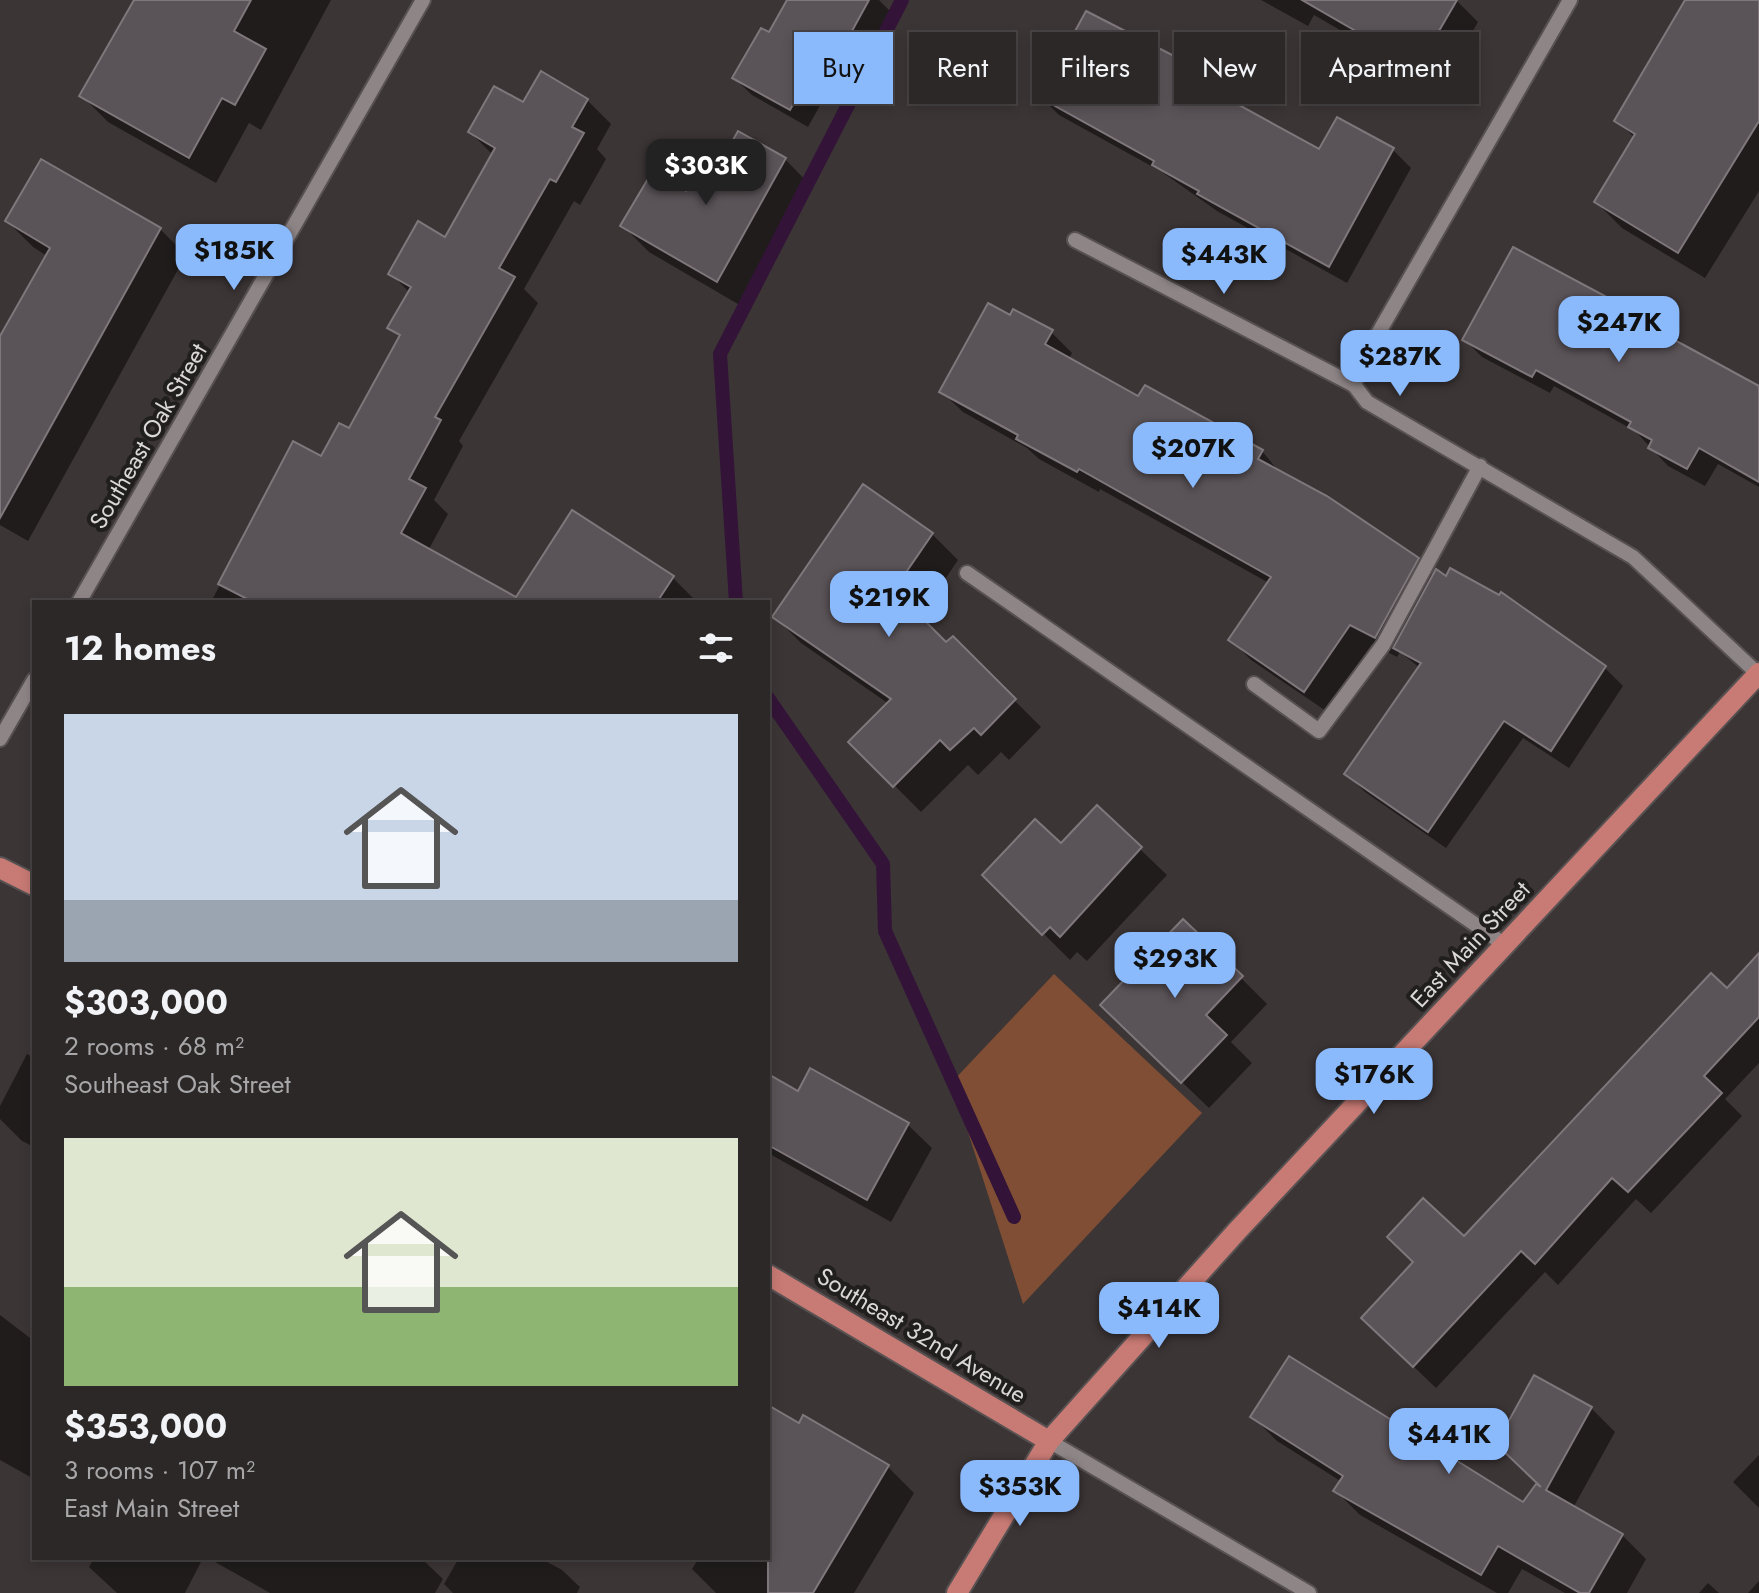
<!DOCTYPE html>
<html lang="en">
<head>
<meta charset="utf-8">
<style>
  body { margin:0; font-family:Jost,sans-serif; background:#353030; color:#f1f3f6; height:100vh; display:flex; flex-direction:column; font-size:30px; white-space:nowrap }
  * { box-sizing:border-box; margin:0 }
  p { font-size:26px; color:#a7a6a8 }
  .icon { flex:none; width:44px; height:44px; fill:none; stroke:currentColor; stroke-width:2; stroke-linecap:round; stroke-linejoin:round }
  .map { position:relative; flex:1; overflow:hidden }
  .sheet { position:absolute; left:32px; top:600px; width:738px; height:960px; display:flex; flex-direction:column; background:#2d2828; border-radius:0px; box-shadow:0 4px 12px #0003,0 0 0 2px #484445 }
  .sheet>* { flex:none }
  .hud { position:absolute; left:794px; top:32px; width:760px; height:72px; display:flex; gap:16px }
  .price { position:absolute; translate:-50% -68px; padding:0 18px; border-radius:16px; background:#8abafc; color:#111; font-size:26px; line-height:52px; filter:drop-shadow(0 2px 4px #0008) }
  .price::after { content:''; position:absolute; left:50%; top:48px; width:24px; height:18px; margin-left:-12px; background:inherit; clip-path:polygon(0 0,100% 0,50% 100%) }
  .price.on { background:#222; color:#fff }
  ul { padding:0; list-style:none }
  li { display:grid; align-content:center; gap:16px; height:424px; padding:0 32px }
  li span { display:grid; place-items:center; height:248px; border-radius:0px; color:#555 }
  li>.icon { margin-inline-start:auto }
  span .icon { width:144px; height:144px; fill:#fffc; stroke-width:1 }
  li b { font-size:34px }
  h2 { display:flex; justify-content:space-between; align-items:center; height:96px; padding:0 32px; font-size:34px }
  .pill { padding:0 28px; border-radius:0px; background:#2d2828; box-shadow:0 4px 12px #0003,0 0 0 2px #484445; font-size:28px; line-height:72px }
  .pill.on { background:#8abafc; color:#111 }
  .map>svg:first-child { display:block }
  .green { fill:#7f4e34 }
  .shadow { fill:#0007 }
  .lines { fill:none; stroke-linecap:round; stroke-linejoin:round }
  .stream { stroke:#331438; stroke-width:14 }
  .building { fill:#5a5357; stroke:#7f777b; stroke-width:2 }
  .minor-casing { stroke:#575152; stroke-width:18 }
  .major-casing { stroke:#575152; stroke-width:24 }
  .minor { stroke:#8e8587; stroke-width:14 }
  .major { stroke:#c87a74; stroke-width:20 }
  .labels { text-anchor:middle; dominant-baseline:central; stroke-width:8; stroke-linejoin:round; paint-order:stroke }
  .street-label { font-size:24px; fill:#dbd6d7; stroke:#211e1e }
</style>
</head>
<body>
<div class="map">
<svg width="1759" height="1593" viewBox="0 0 1759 1593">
  <rect width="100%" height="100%" fill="#3c3536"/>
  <polygon class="green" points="1054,974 1202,1113 1023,1304 952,1082"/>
  <g class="shadow">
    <polygon points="137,0 331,0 261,130 249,123 216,183 108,122 82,96"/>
    <polygon points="789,0 879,0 890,11 848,88 834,80 808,127 752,95 734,78 770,34"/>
    <polygon points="1261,0 1456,0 1478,22 1440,88 1314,15 1308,26"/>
    <polygon points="1687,0 1759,0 1759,191 1705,278 1622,228 1596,202 1635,138 1617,121"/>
    <polygon points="1224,83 1242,101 1239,107 1320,152 1338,120 1393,150 1411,168 1347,283 1217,211 1162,172 1059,115 1041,97"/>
    <polygon points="587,100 611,124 597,149 606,159 580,205 574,201 524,289 538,303 459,441 463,446 434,500 448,514 429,549 492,602 211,602 293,444 322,459 350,431 401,338 390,328 410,293 391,274 446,239 494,156 470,132 524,105"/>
    <polygon points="785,159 811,186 743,307 649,252 623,226 687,194 716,173"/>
    <polygon points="7,221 160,229 186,255 28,541 0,525 0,340 47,256 33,247"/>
    <polygon points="1010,317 1051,332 1072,353 1069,359 1139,399 1262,451 1281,474 1418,559 1434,576 1500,598 1501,595 1605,668 1623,686 1569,768 1523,738 1446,848 1365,792 1347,774 1420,668 1400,652 1397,657 1372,644 1326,711 1251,660 1231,640 1269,583 1100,489 1099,492 1039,459 1027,448 963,412 942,392"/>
    <polygon points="1673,334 1688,349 1759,388 1759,487 1718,464 1705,486 1668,466 1635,431 1554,386 1550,393 1482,357 1464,339"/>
    <polygon points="932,534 958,560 919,618 946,645 953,639 1041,727 1009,760 1001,752 978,775 968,765 921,812 851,742 889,704 801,643 775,617"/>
    <polygon points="673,578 697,602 530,602"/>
    <polygon points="1097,808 1167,875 1087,961 1077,952 1070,960 985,875 1061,846"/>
    <polygon points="1759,956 1759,1063 1725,1099 1742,1116 1651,1213 1636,1199 1558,1285 1545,1272 1436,1388 1386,1340 1464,1239"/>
    <polygon points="1241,978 1267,1004 1231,1042 1252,1063 1209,1108 1129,1031"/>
    <polygon points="27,1054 34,1058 34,1147 22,1141 0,1119 0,1106"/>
    <polygon points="811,1071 908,1125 932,1148 891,1222 768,1153 768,1077 798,1093"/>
    <polygon points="0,1315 34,1341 34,1479 0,1460"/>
    <polygon points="768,1407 888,1467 914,1493 854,1593 716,1593 692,1569 699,1558 768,1558"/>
    <polygon points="1591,1408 1615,1432 1573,1508 1622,1535 1646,1559 1627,1593 1565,1593 1522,1569 1508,1593 1497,1593 1360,1515 1336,1491 1342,1482 1277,1441 1253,1417 1523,1505"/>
    <polygon points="1759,1455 1759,1508 1733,1482"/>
    <polygon points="94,1558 203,1558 185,1593 117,1593 89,1567"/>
    <polygon points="208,1558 421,1558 443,1579 435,1593 270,1593"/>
    <polygon points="459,1558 540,1558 562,1570 580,1587 577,1593 453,1593 444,1584"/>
    <polygon points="1759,1581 1759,1593 1748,1593"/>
    <polygon points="1708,1583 1719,1593 1699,1593"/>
  </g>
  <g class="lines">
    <g class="stream">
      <polyline points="736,602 720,354 902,0"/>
      <polyline points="768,698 883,864 885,931 1014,1217"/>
    </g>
  </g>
  <g class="building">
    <polygon points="134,0 251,0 234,31 266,49 235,105 222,98 189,158 79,96"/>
    <polygon points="787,0 869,0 830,71 816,64 790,110 732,78 761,28 769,32"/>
    <polygon points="1302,0 1457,0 1418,67"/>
    <polygon points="1685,0 1759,0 1759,121 1678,253 1594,202 1635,134 1614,121"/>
    <polygon points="1086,11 1225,82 1219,94 1319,149 1337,117 1394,148 1329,267 1197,194 1199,191 1152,165 1154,161 1039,97"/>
    <polygon points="541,71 588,99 572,127 584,133 556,182 550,179 499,268 515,277 435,417 441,420 409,479 426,488 401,533 516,597 572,510 674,576 657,602 253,602 218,584 293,441 321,456 339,423 349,428 400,335 387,328 411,287 388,274 418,221 445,237 495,148 468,132 494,86 523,102"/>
    <polygon points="738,131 786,158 717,282 620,226 652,172 686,191 703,163 716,170"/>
    <polygon points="41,159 161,228 0,518 0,336 50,248 5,221"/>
    <polygon points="1513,247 1674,333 1671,338 1759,386 1759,482 1699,448 1687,469 1648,448 1652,440 1628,427 1631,422 1536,370 1532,377 1462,340"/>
    <polygon points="988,303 1010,315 1013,309 1053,330 1045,344 1138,396 1145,385 1263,450 1258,459 1327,496 1419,558 1375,638 1350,625 1304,692 1228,640 1271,577 1079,469 1077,472 1016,439 1018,435 939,392"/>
    <polygon points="863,484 933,533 894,590 946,642 953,636 1016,699 981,735 974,728 950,750 940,740 893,787 848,742 891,699 772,617"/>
    <polygon points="1450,568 1499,595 1501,592 1606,666 1551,751 1504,721 1428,832 1344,774 1421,663 1393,648 1436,569 1446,576"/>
    <polygon points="1097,805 1142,847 1060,937 1050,927 1042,935 982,875 1035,819 1061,843"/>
    <polygon points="1183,919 1243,976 1206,1015 1227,1035 1181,1083 1100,1005"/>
    <polygon points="1759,953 1759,1017 1704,1076 1722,1093 1628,1192 1612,1178 1535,1264 1521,1251 1413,1367 1361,1318 1413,1262 1387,1237 1423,1198 1464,1236 1711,973 1727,988"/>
    <polygon points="810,1068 909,1123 867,1200 768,1145 768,1074 798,1091"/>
    <polygon points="1289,1356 1523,1502 1536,1484 1541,1487 1496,1444 1534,1375 1592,1407 1546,1490 1623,1534 1589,1593 1580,1593 1498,1546 1481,1575 1333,1491 1343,1476 1250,1417"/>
    <polygon points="768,1405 799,1423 803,1415 889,1465 813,1593 768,1593"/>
  </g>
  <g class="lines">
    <g class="minor-casing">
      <g id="minor">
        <polyline points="1570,0 1364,358 1354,385 1367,402 1633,557 1758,674"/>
        <polyline points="1075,240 1354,385"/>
        <polyline points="967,573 1505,945"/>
        <polyline points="79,602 423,0"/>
        <polyline points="1254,684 1319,731 1383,645 1480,466"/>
        <polyline points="0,739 34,680"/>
        <polyline points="1049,1441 1309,1593"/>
      </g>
    </g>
    <g class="major-casing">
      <g id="major">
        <polyline points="0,868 34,885"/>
        <polyline points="768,1275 1049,1441"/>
        <polyline points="957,1593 1049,1441 1237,1231 1759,673"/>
      </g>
    </g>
    <use href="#minor" class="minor"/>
    <use href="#major" class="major"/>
  </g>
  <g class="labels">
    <g class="street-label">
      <text transform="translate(148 436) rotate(-60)">Southeast Oak Street</text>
      <text transform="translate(1470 944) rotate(-47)">East Main Street</text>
      <text transform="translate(922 1335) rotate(31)">Southeast 32nd Avenue</text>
    </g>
  </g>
</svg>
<b class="price on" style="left:706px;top:207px">$303K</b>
<b class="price" style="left:234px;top:292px">$185K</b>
<b class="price" style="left:1224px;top:296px">$443K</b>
<b class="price" style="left:1619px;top:364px">$247K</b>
<b class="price" style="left:1400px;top:398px">$287K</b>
<b class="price" style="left:1193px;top:490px">$207K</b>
<b class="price" style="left:889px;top:639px">$219K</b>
<b class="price" style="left:1175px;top:1000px">$293K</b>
<b class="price" style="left:1374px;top:1116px">$176K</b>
<b class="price" style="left:1159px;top:1350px">$414K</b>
<b class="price" style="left:1449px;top:1476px">$441K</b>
<b class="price" style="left:1020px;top:1528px">$353K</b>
<div class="hud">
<a class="pill on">Buy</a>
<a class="pill">Rent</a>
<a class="pill">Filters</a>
<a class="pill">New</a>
<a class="pill">Apartment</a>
</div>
<section class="sheet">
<h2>12 homes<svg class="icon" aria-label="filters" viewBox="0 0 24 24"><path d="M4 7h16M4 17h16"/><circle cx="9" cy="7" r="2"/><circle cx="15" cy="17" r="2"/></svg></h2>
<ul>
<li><span style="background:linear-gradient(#c9d6e8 75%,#9aa5b1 0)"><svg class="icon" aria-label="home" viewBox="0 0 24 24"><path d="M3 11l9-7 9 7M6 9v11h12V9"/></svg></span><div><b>$303,000</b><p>2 rooms · 68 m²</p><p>Southeast Oak Street</p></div></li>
<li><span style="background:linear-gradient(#dfe7d0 60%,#8fb573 0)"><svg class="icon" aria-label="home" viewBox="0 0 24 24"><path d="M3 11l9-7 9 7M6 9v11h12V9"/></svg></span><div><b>$353,000</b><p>3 rooms · 107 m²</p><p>East Main Street</p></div></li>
</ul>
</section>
</div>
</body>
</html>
